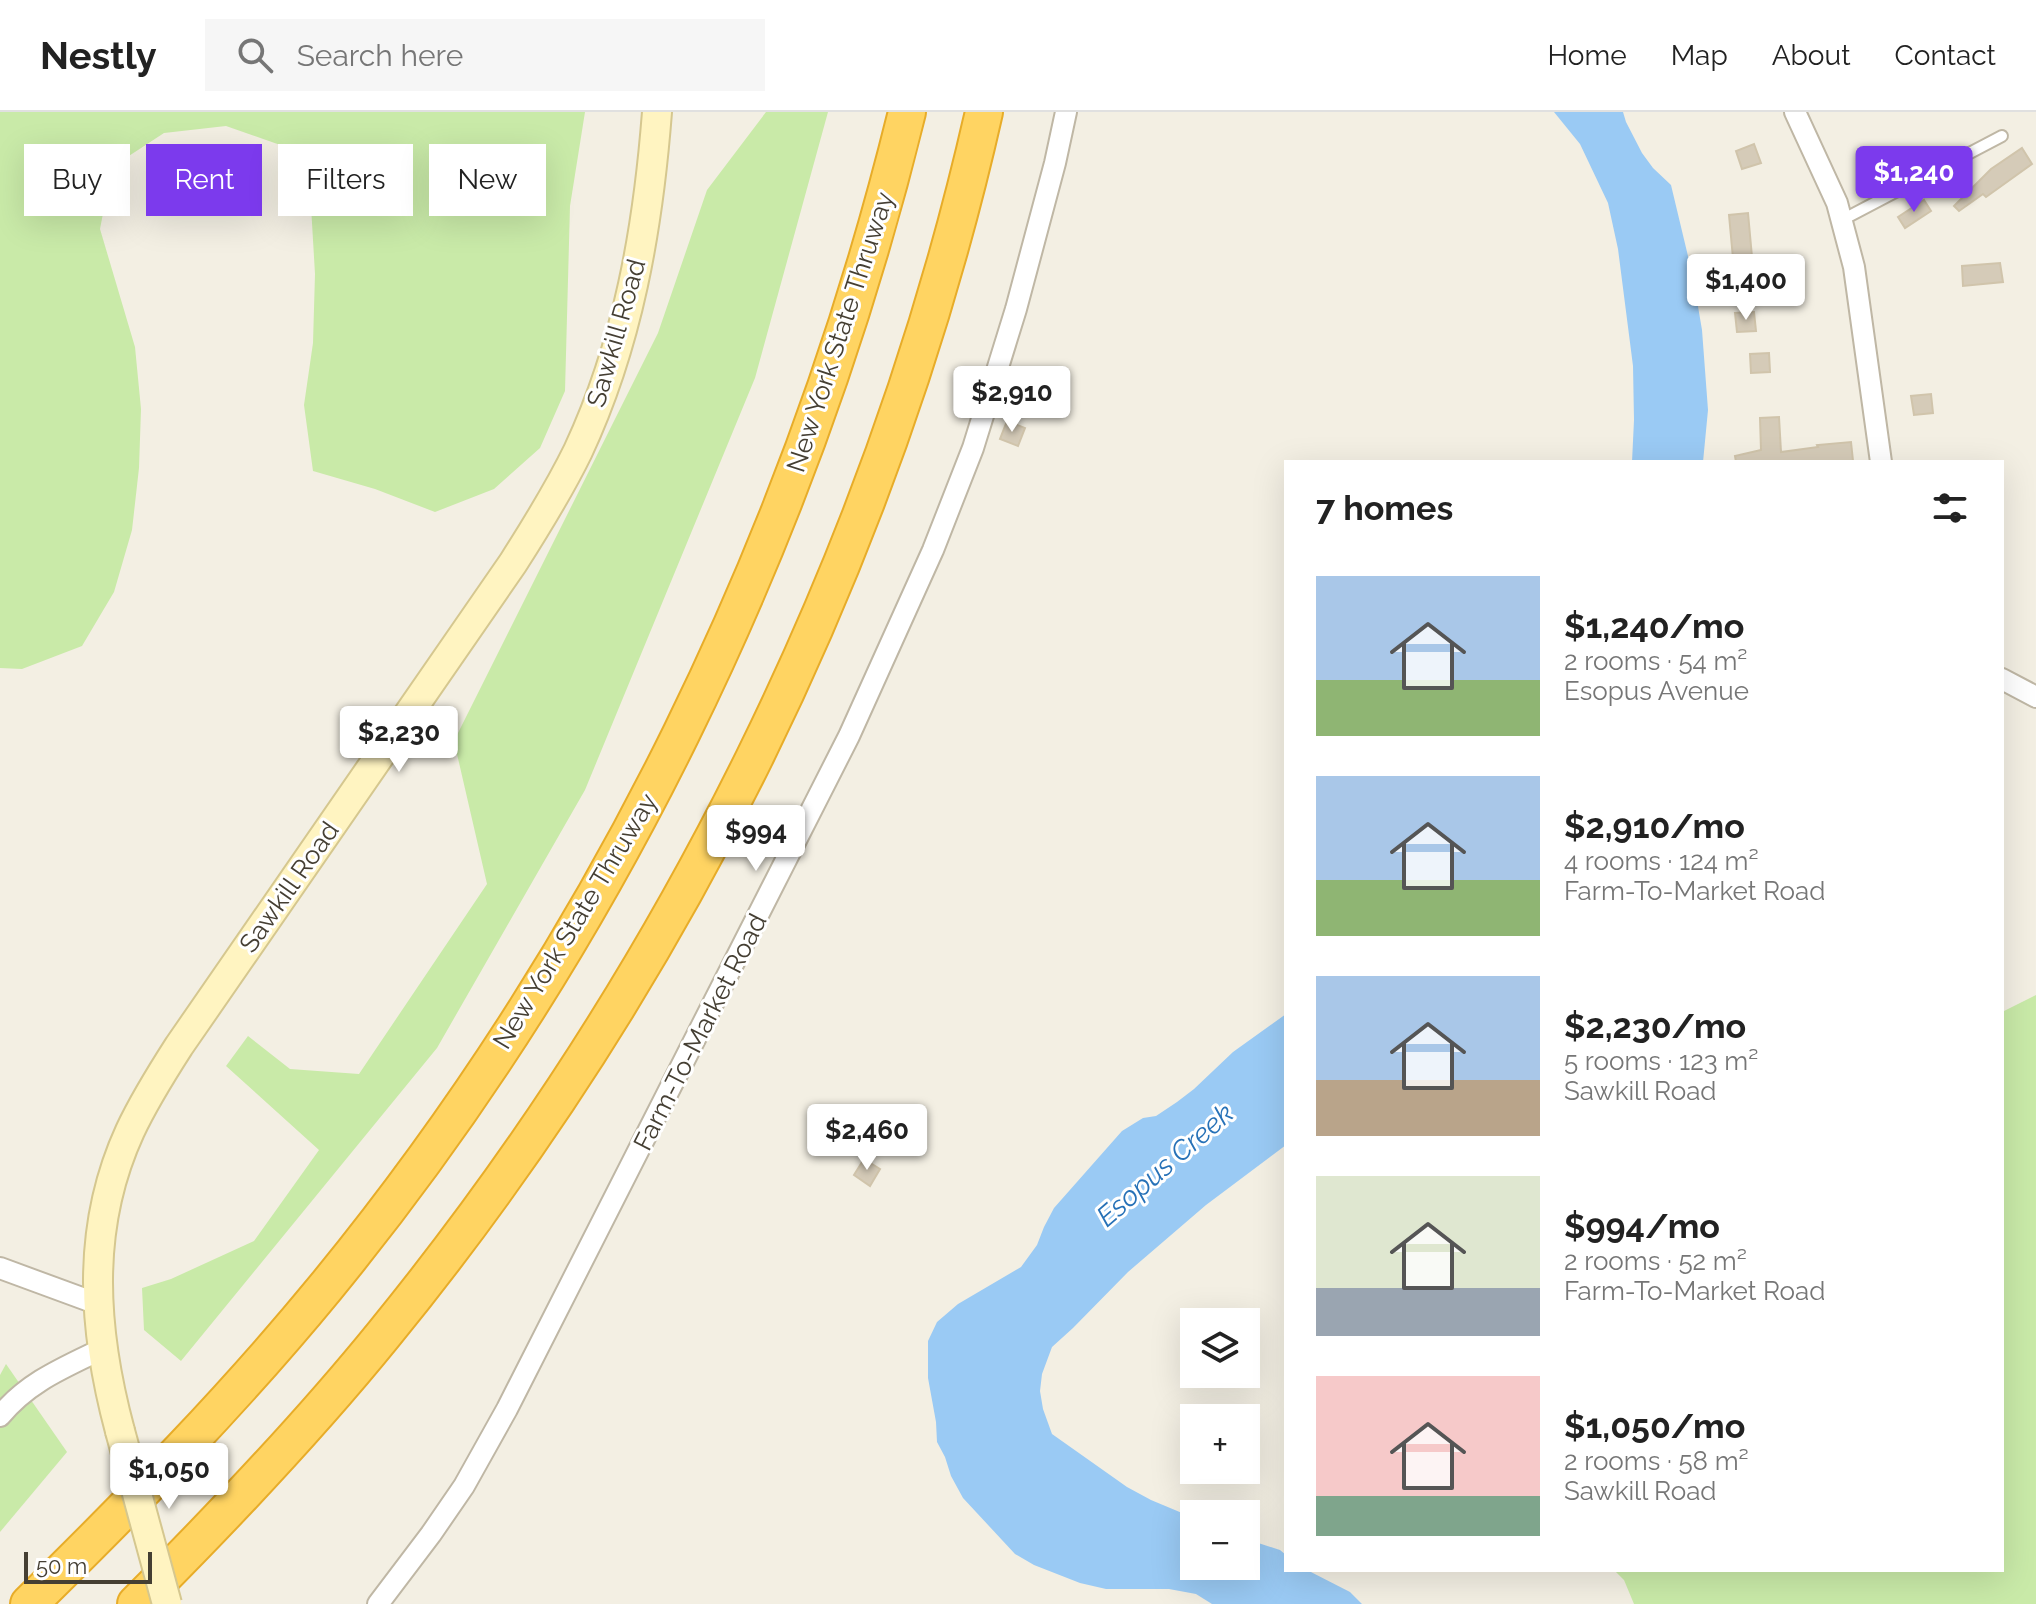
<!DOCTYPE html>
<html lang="en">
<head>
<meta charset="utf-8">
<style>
  body { margin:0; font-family:Raleway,sans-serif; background:#f6f6f6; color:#222; height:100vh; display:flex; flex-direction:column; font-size:30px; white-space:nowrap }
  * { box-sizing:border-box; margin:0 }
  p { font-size:26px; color:#767676 }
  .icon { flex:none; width:44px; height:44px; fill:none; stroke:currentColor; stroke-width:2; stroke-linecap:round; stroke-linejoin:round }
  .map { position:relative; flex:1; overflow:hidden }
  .panel { position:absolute; left:1284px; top:348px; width:720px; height:1112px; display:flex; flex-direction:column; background:#fff; border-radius:0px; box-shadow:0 8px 32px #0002 }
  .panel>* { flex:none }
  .banner { position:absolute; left:24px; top:32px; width:760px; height:72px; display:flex; gap:16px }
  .controls { position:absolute; left:1180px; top:1196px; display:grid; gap:16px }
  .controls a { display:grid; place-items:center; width:80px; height:80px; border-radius:0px; background:#fff; box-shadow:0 8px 32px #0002; font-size:40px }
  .scale { position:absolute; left:24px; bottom:20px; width:128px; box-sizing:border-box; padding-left:8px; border:4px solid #453f33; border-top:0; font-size:22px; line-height:28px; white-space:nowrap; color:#453f33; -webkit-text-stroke:6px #fff; paint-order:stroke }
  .price { position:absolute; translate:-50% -68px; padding:0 18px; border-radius:8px; background:#fff; color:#222; font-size:26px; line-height:52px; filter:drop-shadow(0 2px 4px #0008) }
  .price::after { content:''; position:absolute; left:50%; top:48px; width:24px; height:18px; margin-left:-12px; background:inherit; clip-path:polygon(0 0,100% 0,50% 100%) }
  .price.selected { background:#7c3aed; color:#fff }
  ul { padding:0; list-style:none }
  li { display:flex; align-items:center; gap:24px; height:200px; padding:0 32px }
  li span { display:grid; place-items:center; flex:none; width:224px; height:160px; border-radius:0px; color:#555 }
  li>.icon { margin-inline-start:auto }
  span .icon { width:96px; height:96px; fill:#fffc; stroke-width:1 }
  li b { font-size:34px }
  h2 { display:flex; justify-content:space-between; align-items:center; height:96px; padding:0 32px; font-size:34px }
  .pill { padding:0 28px; border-radius:0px; background:#fff; box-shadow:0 8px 32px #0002; font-size:28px; line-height:72px }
  .pill.selected { background:#7c3aed; color:#fff }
  header { display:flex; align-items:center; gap:48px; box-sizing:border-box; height:112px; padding:0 40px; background:#fff; border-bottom:2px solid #e0e0e0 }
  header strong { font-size:38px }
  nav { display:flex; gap:44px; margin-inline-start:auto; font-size:28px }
  .search { width:560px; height:72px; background:#f6f6f6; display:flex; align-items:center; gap:20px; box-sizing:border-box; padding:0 28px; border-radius:0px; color:#767676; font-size:30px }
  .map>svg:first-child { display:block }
  .green { fill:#c9eaa8 }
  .water { fill:#9acaf4 }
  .building { fill:#d5cbb8; stroke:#d0c4ab; stroke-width:2 }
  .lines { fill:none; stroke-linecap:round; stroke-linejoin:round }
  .lane-casing { stroke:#bfb7a5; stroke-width:14 }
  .street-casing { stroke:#bfb7a5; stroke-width:24 }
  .secondary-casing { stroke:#d5c78f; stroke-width:32 }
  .highway-casing { stroke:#e7ac29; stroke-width:40 }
  .lane { stroke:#fff; stroke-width:10 }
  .street { stroke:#fff; stroke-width:20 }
  .secondary { stroke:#fff4c1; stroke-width:28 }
  .highway { stroke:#ffd462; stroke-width:36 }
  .secondary-bridge-casing { stroke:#d5c78f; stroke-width:32; stroke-linecap:butt }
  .secondary-bridge { stroke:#fff4c1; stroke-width:28 }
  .labels { text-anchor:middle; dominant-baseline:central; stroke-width:6; stroke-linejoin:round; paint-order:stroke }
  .street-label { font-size:26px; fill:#453f33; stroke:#fff }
  .water-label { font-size:28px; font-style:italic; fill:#2671b7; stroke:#fff }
</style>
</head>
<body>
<header>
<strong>Nestly</strong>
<div class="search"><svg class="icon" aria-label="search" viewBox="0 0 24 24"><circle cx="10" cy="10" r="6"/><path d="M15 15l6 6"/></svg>Search here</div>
<nav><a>Home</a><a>Map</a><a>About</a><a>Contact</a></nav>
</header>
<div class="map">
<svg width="2036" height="1492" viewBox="0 0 2036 1492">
  <rect width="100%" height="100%" fill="#f3efe3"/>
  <g class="green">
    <polygon points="0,0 585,0 570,94 565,279 540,336 494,377 435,400 375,377 313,359 304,293 313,231 315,162 311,94 286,35 226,14 164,21 112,55 100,117 135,235 141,297 139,356 132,418 114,480 82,534 22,557 0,556"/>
    <polygon points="766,0 828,0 755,266 585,678 437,936 181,1249 144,1218 142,1176 171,1167 254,1129 319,1038 226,954 248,924 290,957 359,962 487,772 454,629 658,221 707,78"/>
    <polygon points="2036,883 2036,1492 1634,1492 1624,1468 1614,1458 2002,1458 2002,900"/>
    <polygon points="6,1252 67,1340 0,1420 0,1263"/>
  </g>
  <g class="water">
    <polygon points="1554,0 1623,0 1626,10 1642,41 1653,56 1671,73 1693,165 1702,218 1708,298 1703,350 1632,350 1634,308 1633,254 1618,137 1608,91 1580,32"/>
    <polygon points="1286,902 1286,1033 1206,1093 1128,1160 1073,1216 1052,1235 1042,1262 1040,1279 1043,1297 1052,1322 1127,1375 1151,1388 1194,1406 1194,1454 1246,1454 1246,1427 1280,1438 1286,1443 1286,1458 1307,1458 1350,1480 1362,1492 1212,1492 1196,1482 1169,1477 1106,1477 1080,1471 1034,1453 1015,1442 963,1386 951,1364 945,1345 937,1330 936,1310 928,1266 928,1229 937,1210 958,1192 1021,1155 1037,1133 1044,1115 1054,1096 1122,1019 1143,1006 1156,1004 1177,990 1194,977 1233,940"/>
  </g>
  <g class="building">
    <polygon points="1754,32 1761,51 1742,57 1736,39"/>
    <polygon points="2022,36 2032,52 1986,85 1983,82 1959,99 1954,94 1991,57"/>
    <polygon points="1924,88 1931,99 1905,116 1898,105"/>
    <polygon points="1748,101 1753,156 1734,157 1729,103"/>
    <polygon points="2000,151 2003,170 1963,174 1962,154"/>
    <polygon points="1754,200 1756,219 1737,220 1735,201"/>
    <polygon points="1769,241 1770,260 1751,261 1750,242"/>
    <polygon points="1931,282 1933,301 1914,303 1911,284"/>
    <polygon points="1779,305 1781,340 1818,335 1817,333 1851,330 1853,349 1736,350 1735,344 1761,338 1760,306"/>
    <polygon points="1007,309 1025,316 1018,334 1000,327"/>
    <polygon points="864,1047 880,1057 870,1074 854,1063"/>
  </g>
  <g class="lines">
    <g class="lane-casing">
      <polyline id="lane" points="1842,108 2002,24"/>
    </g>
    <g class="street-casing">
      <g id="street">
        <polyline points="1795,0 1837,91 1854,155 1881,350"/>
        <polyline points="2002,567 2036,585"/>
        <polyline points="0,1156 98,1192"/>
        <path d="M0,1304C28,1270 63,1256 102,1237"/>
        <polyline points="378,1492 431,1422 464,1374 507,1297 849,624 933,438 973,336 1016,197 1055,51 1066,0"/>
      </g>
    </g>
    <g class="secondary-casing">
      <path id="secondary" d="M120,1319C93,1218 85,1117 130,1019C144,989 161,962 179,934L513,451C536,415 559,378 578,339C628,232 648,117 657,0"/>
    </g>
    <g class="highway-casing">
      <g id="highway">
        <path d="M29,1492C132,1391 233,1288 325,1176C605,835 802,428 907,0"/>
        <path d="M136,1492C223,1405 307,1317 384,1222C673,868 883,446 984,0"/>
      </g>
    </g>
    <use href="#lane" class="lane"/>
    <use href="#street" class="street"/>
    <use href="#secondary" class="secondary"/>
    <use href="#highway" class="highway"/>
    <g class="secondary-bridge-casing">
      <polyline id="secondary-bridge" points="120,1319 167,1492"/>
    </g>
    <use href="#secondary-bridge" class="secondary-bridge"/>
  </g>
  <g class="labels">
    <g class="street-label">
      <text transform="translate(840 220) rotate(-72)">New York State Thruway</text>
      <text transform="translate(616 221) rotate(-74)">Sawkill Road</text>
      <text transform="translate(289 775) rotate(-55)">Sawkill Road</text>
      <text transform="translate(575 809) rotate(-59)">New York State Thruway</text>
      <text transform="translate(700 920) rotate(-63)">Farm-To-Market Road</text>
    </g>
    <g class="water-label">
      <text transform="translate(1165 1053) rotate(-41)">Esopus Creek</text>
    </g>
  </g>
</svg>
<div class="controls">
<a><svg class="icon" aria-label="layers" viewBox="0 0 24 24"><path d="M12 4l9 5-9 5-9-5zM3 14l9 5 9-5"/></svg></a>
<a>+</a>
<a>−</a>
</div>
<div class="scale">50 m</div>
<b class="price selected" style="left:1914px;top:102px">$1,240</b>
<b class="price" style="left:1746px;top:210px">$1,400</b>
<b class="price" style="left:1012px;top:322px">$2,910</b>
<b class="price" style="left:399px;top:662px">$2,230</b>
<b class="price" style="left:756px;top:761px">$994</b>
<b class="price" style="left:867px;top:1060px">$2,460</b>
<b class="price" style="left:169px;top:1399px">$1,050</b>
<div class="banner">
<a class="pill">Buy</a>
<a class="pill selected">Rent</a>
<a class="pill">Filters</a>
<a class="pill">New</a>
</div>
<section class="panel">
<h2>7 homes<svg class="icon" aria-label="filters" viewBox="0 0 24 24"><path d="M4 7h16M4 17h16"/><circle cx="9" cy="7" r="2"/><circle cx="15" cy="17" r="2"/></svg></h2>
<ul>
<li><span style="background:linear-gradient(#a9c7e8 65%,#8fb573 0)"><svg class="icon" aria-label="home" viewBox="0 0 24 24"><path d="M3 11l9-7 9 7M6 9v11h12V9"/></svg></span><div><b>$1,240/mo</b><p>2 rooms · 54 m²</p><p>Esopus Avenue</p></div></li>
<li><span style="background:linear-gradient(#a9c7e8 65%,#8fb573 0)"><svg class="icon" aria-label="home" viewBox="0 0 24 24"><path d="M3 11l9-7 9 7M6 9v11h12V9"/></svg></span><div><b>$2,910/mo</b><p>4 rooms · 124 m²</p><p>Farm-To-Market Road</p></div></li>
<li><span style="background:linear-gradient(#a9c7e8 65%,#b9a48a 0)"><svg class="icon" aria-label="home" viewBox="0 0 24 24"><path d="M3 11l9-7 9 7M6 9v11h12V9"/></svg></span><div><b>$2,230/mo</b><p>5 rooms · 123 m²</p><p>Sawkill Road</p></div></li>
<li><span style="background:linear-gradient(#dfe7d0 70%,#9aa5b1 0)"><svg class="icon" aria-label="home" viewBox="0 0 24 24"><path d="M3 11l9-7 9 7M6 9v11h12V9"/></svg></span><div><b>$994/mo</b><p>2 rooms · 52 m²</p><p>Farm-To-Market Road</p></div></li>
<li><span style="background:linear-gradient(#f6c9c9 75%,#7fa58c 0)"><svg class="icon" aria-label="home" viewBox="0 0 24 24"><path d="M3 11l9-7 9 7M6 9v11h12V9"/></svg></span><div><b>$1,050/mo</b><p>2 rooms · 58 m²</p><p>Sawkill Road</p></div></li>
</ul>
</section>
</div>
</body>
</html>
